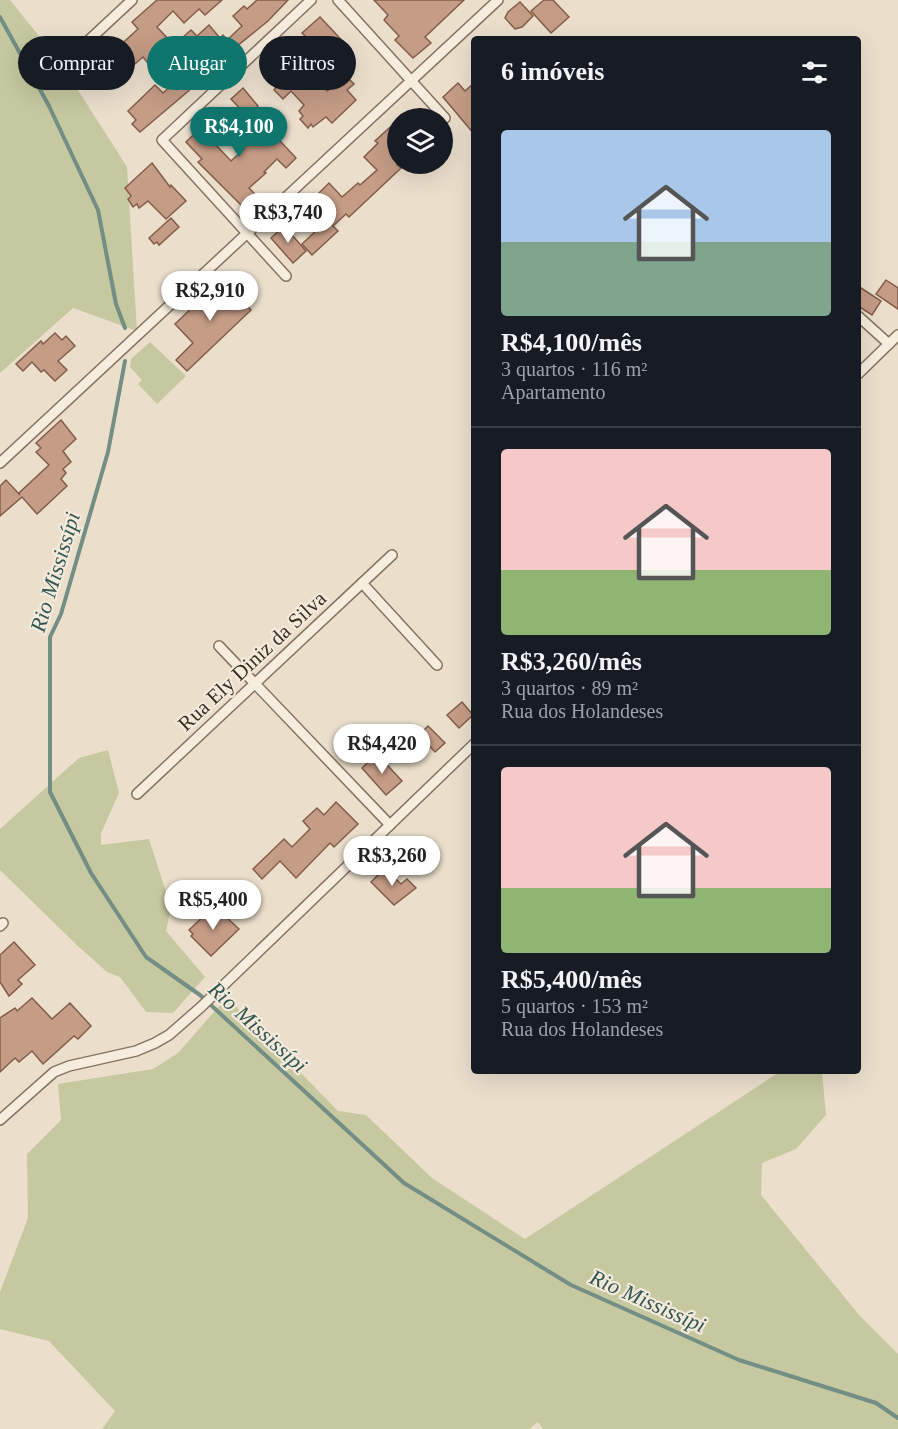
<!DOCTYPE html>
<html lang="pt">
<head>
<meta charset="utf-8">
<style>
  body { margin:0; font-family:"Times New Roman",serif; background:#242831; color:#f1f3f6; height:100vh; display:flex; flex-direction:column; font-size:22px; white-space:nowrap }
  * { box-sizing:border-box; margin:0 }
  p { font-size:20px; color:#9ea1a6 }
  .icon { flex:none; width:33px; height:33px; fill:none; stroke:currentColor; stroke-width:2; stroke-linecap:round; stroke-linejoin:round }
  .map { position:relative; flex:1; overflow:hidden }
  .sheet { position:absolute; left:471px; top:36px; width:390px; height:1038px; display:flex; flex-direction:column; background:#171b24; border-radius:6px; box-shadow:0 6px 24px #0002 }
  .sheet>* { flex:none }
  .banner { position:absolute; left:18px; top:36px; width:363px; height:54px; display:flex; gap:12px }
  .buttons { position:absolute; left:387px; top:108px; display:grid; gap:12px }
  .buttons a { display:grid; place-items:center; width:66px; height:66px; border-radius:50%; background:#171b24; box-shadow:0 6px 24px #0002; font-size:30px }
  .price { position:absolute; translate:-50% -51px; padding:0 14px; border-radius:21px; background:#fff; color:#222; font-size:20px; line-height:39px; filter:drop-shadow(0 2px 3px #0008) }
  .price::after { content:''; position:absolute; left:50%; top:36px; width:18px; height:14px; margin-left:-9px; background:inherit; clip-path:polygon(0 0,100% 0,50% 100%) }
  .price.active { background:#0f766e; color:#fff }
  ul { padding:0; list-style:none }
  li { display:grid; align-content:center; gap:12px; height:318px; padding:0 30px }
  li+li { border-top:2px solid #363941 }
  li span { display:grid; place-items:center; height:186px; border-radius:6px; color:#555 }
  li>.icon { margin-inline-start:auto }
  span .icon { width:108px; height:108px; fill:#fffc; stroke-width:1 }
  li b { font-size:26px }
  h2 { display:flex; justify-content:space-between; align-items:center; height:72px; padding:0 30px; font-size:26px }
  .pill { padding:0 21px; border-radius:27px; background:#171b24; box-shadow:0 6px 24px #0002; font-size:21px; line-height:54px }
  .pill.active { background:#0f766e; color:#fff }
  .map>svg:first-child { display:block }
  .green { fill:#c6c8a0 }
  .lines { fill:none; stroke-linecap:round; stroke-linejoin:round }
  .stream { stroke:#738e85; stroke-width:4 }
  .building { fill:#c59c86; stroke:#835d4a; stroke-width:1.5 }
  .street-casing { stroke:#867361; stroke-width:12 }
  .street { stroke:#f6edde; stroke-width:9 }
  .labels { text-anchor:middle; dominant-baseline:central; stroke-width:4.5; stroke-linejoin:round; paint-order:stroke }
  .street-label { font-size:21px; fill:#392c23; stroke:#f3eadb }
  .water-label { font-size:22px; font-style:italic; fill:#345652; stroke:#f3eadb }
</style>
</head>
<body>
<div class="map">
<svg width="898" height="1429" viewBox="0 0 898 1429">
  <rect width="100%" height="100%" fill="#ebdfcc"/>
  <g class="green">
    <polygon points="0,0 10,0 62,65 127,167 137,331 73,308 0,373"/>
    <polygon points="150,342 186,376 157,404 138,384 142,380 130,367 131,359"/>
    <polygon points="108,750 119,793 101,833 101,845 149,839 171,908 166,931 205,977 173,1013 146,1012 120,977 107,972 79,947 0,870 0,829 79,758"/>
    <polygon points="227,997 338,1111 366,1115 432,1178 525,1239 781,1071 822,1071 826,1115 796,1149 762,1163 761,1195 860,1316 898,1354 898,1429 543,1429 538,1422 529,1429 102,1429 115,1411 49,1341 0,1329 0,1292 28,1218 27,1154 61,1120 58,1084 153,1069 178,1053"/>
  </g>
  <g class="lines">
    <g class="stream">
      <polyline points="0,17 49,106 98,210 116,304 125,328"/>
      <polyline points="125,361 108,452 61,614 50,637 50,792 91,873 146,957 200,995 404,1183 571,1285 739,1360 876,1403 898,1418"/>
    </g>
  </g>
  <g class="building">
    <polygon points="157,0 222,0 205,15 199,9 184,23 173,11 157,27 174,45 191,30 197,36 209,25 220,38 223,35 227,40 242,26 233,16 244,6 247,9 257,0 288,0 268,21 231,51 233,54 225,61 212,49 195,66 205,77 140,132 132,124 136,120 128,111 155,85 163,93 182,76 163,56 151,67 143,57 122,75 105,59 138,29 132,22"/>
    <polygon points="374,0 464,0 425,37 431,43 413,58 395,40 399,36 384,20 388,15"/>
    <polygon points="544,0 553,0 569,17 551,33 531,11"/>
    <polygon points="520,2 533,16 522,27 515,29 505,18 508,12"/>
    <polygon points="320,17 350,49 333,64 323,54 308,66 299,56 312,43 302,33"/>
    <polygon points="275,61 298,86 309,75 322,89 324,87 327,91 347,77 354,84 347,90 356,100 332,123 326,117 313,127 311,124 308,128 300,119 303,116 299,111 304,105 291,91 283,99 274,90 277,86 264,72"/>
    <polygon points="458,83 465,91 474,83 474,134 443,97"/>
    <polygon points="243,88 258,106 248,117 231,99"/>
    <polygon points="212,117 227,133 215,144 231,161 244,149 234,139 255,120 264,130 267,127 296,158 286,168 277,159 264,172 266,173 249,188 257,196 244,208 198,162 202,159 186,142"/>
    <polygon points="398,120 397,165 401,168 349,217 346,214 333,226 338,231 312,255 302,244 318,229 315,226 330,212 315,197 329,183 342,197 358,183 360,185 377,170 364,157 378,143 375,141"/>
    <polygon points="152,163 170,187 171,185 186,201 166,219 148,201 139,208 137,204 133,207 128,199 131,196 125,188"/>
    <polygon points="171,218 179,227 159,245 157,242 154,244 149,238"/>
    <polygon points="284,226 306,251 293,263 271,238"/>
    <polygon points="222,279 251,310 187,371 176,360 193,343 175,324"/>
    <polygon points="886,280 898,288 898,309 876,294"/>
    <polygon points="858,286 881,301 872,315 858,306"/>
    <polygon points="55,333 62,340 66,336 75,346 58,361 67,370 55,381 44,370 41,372 32,362 23,371 16,364 41,341 43,344"/>
    <polygon points="61,420 76,439 63,451 71,462 63,469 66,473 61,479 67,486 37,514 22,497 0,516 0,486 6,480 20,495 19,493 49,465 36,452 41,448 36,443"/>
    <polygon points="462,702 473,715 459,728 447,715"/>
    <polygon points="428,726 445,743 435,752 419,735"/>
    <polygon points="377,754 402,781 386,795 362,768"/>
    <polygon points="336,802 358,824 334,847 330,843 296,878 280,861 262,879 253,869 284,839 292,847 310,829 303,821 317,808 324,815"/>
    <polygon points="385,868 401,884 407,879 416,888 394,905 371,882"/>
    <polygon points="214,906 239,929 211,956 191,936 193,934 189,930"/>
    <polygon points="14,942 35,965 18,980 22,984 9,996 0,982 0,955"/>
    <polygon points="32,998 52,1019 70,1003 91,1026 78,1039 74,1036 43,1064 32,1051 19,1062 15,1058 0,1072 0,1018 15,1008 17,1011"/>
  </g>
  <g class="lines">
    <g class="street-casing">
      <g id="street">
        <polyline points="338,0 445,118"/>
        <polyline points="74,54 132,0"/>
        <polyline points="286,276 162,140 311,0"/>
        <polyline points="858,316 889,344"/>
        <polyline points="858,374 898,335"/>
        <polyline points="0,463 498,0"/>
        <polyline points="362,583 437,665"/>
        <polyline points="219,646 390,825"/>
        <polyline points="137,794 392,555"/>
        <polyline points="0,926 3,923"/>
        <polyline points="0,1120 54,1072 69,1066 136,1051 155,1043 169,1035 201,1007 474,744"/>
      </g>
    </g>
    <use href="#street" class="street"/>
  </g>
  <g class="labels">
    <g class="street-label">
      <text transform="translate(252 661) rotate(-43)">Rua Ely Diniz da Silva</text>
    </g>
    <g class="water-label">
      <text transform="translate(55 572) rotate(-73)">Rio Mississípi</text>
      <text transform="translate(258 1027) rotate(42)">Rio Mississípi</text>
      <text transform="translate(648 1301) rotate(24)">Rio Mississípi</text>
    </g>
  </g>
</svg>
<div class="buttons">
<a><svg class="icon" aria-label="layers" viewBox="0 0 24 24"><path d="M12 4l9 5-9 5-9-5zM3 14l9 5 9-5"/></svg></a>
</div>
<b class="price active" style="left:239px;top:158px">R$4,100</b>
<b class="price" style="left:288px;top:244px">R$3,740</b>
<b class="price" style="left:210px;top:322px">R$2,910</b>
<b class="price" style="left:382px;top:775px">R$4,420</b>
<b class="price" style="left:392px;top:887px">R$3,260</b>
<b class="price" style="left:213px;top:931px">R$5,400</b>
<div class="banner">
<a class="pill">Comprar</a>
<a class="pill active">Alugar</a>
<a class="pill">Filtros</a>
</div>
<section class="sheet">
<h2>6 imóveis<svg class="icon" aria-label="filters" viewBox="0 0 24 24"><path d="M4 7h16M4 17h16"/><circle cx="9" cy="7" r="2"/><circle cx="15" cy="17" r="2"/></svg></h2>
<ul>
<li><span style="background:linear-gradient(#a9c7e8 60%,#7fa58c 0)"><svg class="icon" aria-label="home" viewBox="0 0 24 24"><path d="M3 11l9-7 9 7M6 9v11h12V9"/></svg></span><div><b>R$4,100/mês</b><p>3 quartos · 116 m²</p><p>Apartamento</p></div></li>
<li><span style="background:linear-gradient(#f6c9c9 65%,#8fb573 0)"><svg class="icon" aria-label="home" viewBox="0 0 24 24"><path d="M3 11l9-7 9 7M6 9v11h12V9"/></svg></span><div><b>R$3,260/mês</b><p>3 quartos · 89 m²</p><p>Rua dos Holandeses</p></div></li>
<li><span style="background:linear-gradient(#f6c9c9 65%,#8fb573 0)"><svg class="icon" aria-label="home" viewBox="0 0 24 24"><path d="M3 11l9-7 9 7M6 9v11h12V9"/></svg></span><div><b>R$5,400/mês</b><p>5 quartos · 153 m²</p><p>Rua dos Holandeses</p></div></li>
</ul>
</section>
</div>
</body>
</html>
